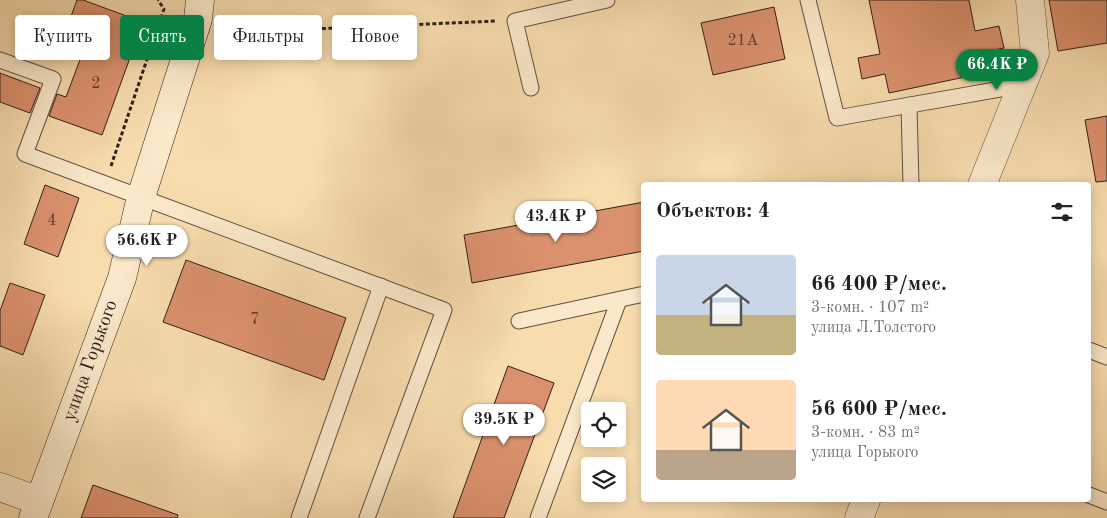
<!DOCTYPE html>
<html lang="ru">
<head>
<meta charset="utf-8">
<style>
  body { margin:0; font-family:"Old Standard TT",serif; background:#f6f6f6; color:#222; height:100vh; display:flex; flex-direction:column; font-size:19px; white-space:nowrap }
  * { box-sizing:border-box; margin:0 }
  p { font-size:16px; color:#767676 }
  .icon { flex:none; width:28px; height:28px; fill:none; stroke:currentColor; stroke-width:2; stroke-linecap:round; stroke-linejoin:round }
  .map { position:relative; flex:1; overflow:hidden }
  .details { position:absolute; left:641px; top:182px; width:450px; height:320px; display:flex; flex-direction:column; background:#fff; border-radius:5px; box-shadow:0 2px 12px #0003 }
  .details>* { flex:none }
  .banner { position:absolute; left:15px; top:15px; width:475px; height:45px; display:flex; gap:10px }
  .tools { position:absolute; left:581px; top:402px; display:grid; gap:10px }
  .tools a { display:grid; place-items:center; width:45px; height:45px; border-radius:5px; background:#fff; box-shadow:0 2px 12px #0003; font-size:25px }
  .price { position:absolute; translate:-50% -42px; padding:0 11px; border-radius:18px; background:#fff; color:#222; font-size:16px; line-height:32px; filter:drop-shadow(0 1px 2px #0008) }
  .price::after { content:''; position:absolute; left:50%; top:30px; width:15px; height:11px; margin-left:-8px; background:inherit; clip-path:polygon(0 0,100% 0,50% 100%) }
  .price.active { background:#0b8043; color:#fff }
  ul { padding:0; list-style:none }
  li { display:flex; align-items:center; gap:15px; height:125px; padding:0 15px }
  li span { display:grid; place-items:center; flex:none; width:140px; height:100px; border-radius:5px; color:#555 }
  li>.icon { margin-inline-start:auto }
  span .icon { width:60px; height:60px; fill:#fffc; stroke-width:1 }
  li b { font-size:21px }
  h2 { display:flex; justify-content:space-between; align-items:center; height:60px; padding:0 15px; font-size:21px }
  .chip { padding:0 18px; border-radius:5px; background:#fff; box-shadow:0 2px 12px #0003; font-size:18px; line-height:45px }
  .chip.active { background:#0b8043; color:#fff }
  .map>svg:first-child { display:block }
  .building { fill:#db916e; stroke:#30201b }
  .lines { fill:none; stroke-linecap:round; stroke-linejoin:round }
  .service-casing { stroke:#624f40; stroke-width:17 }
  .minor-casing { stroke:#624f40; stroke-width:29 }
  .secondary-casing { stroke:#30201b; stroke-width:29 }
  .path { stroke:#30201b; stroke-width:3; stroke-dasharray:4 2.5; stroke-linecap:butt }
  .service { stroke:#fae8ca; stroke-width:15 }
  .minor { stroke:#fae8ca; stroke-width:28 }
  .secondary { stroke:#fae8ca; stroke-width:28 }
  .labels { text-anchor:middle; dominant-baseline:central; stroke-width:4; stroke-linejoin:round; paint-order:stroke }
  .number-label { font-size:16px; fill:#5b3c30 }
  .street-label { font-size:19px; fill:#30201b; stroke:#fae8ca }
</style>
</head>
<body>
<div class="map">
<svg width="1107" height="518" viewBox="0 0 1107 518">
  <rect width="100%" height="100%" fill="#f8dcae"/>
  <filter id="stains"><feTurbulence type="fractalNoise" baseFrequency=".004" numOctaves="4"/><feColorMatrix values="0 0 0 0 .2 0 0 0 0 .09 0 0 0 0 .02 0 0 0 .5 -.17"/></filter>
  <radialGradient id="worn" r=".72"><stop offset=".6" stop-color="#630" stop-opacity="0"/><stop offset="1" stop-color="#630" stop-opacity=".3"/></radialGradient>
  <g class="building">
    <polygon points="77,0 83,0 143,22 102,135 49,116 57,94 66,97 84,49 62,41"/>
    <polygon points="869,0 969,0 975,31 999,26 1004,48 980,53 984,73 889,93 885,74 862,79 858,58 880,54"/>
    <polygon points="1049,0 1107,0 1107,43 1058,51"/>
    <polygon points="774,7 785,59 713,75 701,23"/>
    <polygon points="0,73 40,88 30,113 0,102"/>
    <polygon points="1107,116 1107,181 1096,182 1085,120"/>
    <polygon points="45,185 79,198 58,257 24,244"/>
    <polygon points="644,202 644,251 472,283 464,235"/>
    <polygon points="186,260 346,318 324,380 163,322"/>
    <polygon points="10,283 45,295 23,355 0,346 0,311"/>
    <polygon points="508,366 554,383 504,518 453,518"/>
    <polygon points="93,485 178,515 177,518 81,518"/>
  </g>
  <g class="lines">
    <g class="service-casing">
      <g id="service">
        <polyline points="808,0 837,118 1023,85"/>
        <polyline points="0,60 53,79 25,154 444,310 367,518"/>
        <polyline points="531,88 515,21 607,0"/>
        <polyline points="909,105 911,185"/>
        <polyline points="519,321 644,294"/>
        <polyline points="1089,350 1107,357"/>
        <polyline points="1089,495 1107,502"/>
        <polyline points="299,518 381,286"/>
        <polyline points="538,518 619,300"/>
      </g>
    </g>
    <g class="minor-casing">
      <g id="minor">
        <polyline points="982,185 1035,53 1030,0"/>
        <polyline points="0,487 39,501"/>
        <polyline points="859,518 866,500"/>
      </g>
    </g>
    <g class="secondary-casing">
      <polyline id="secondary" points="33,518 122,278 141,197 198,19 200,0"/>
    </g>
    <g class="path">
      <polyline points="244,32 497,21"/>
      <polyline points="111,166 164,9 158,0"/>
    </g>
    <use href="#service" class="service"/>
    <use href="#minor" class="minor"/>
    <use href="#secondary" class="secondary"/>
  </g>
  <g class="labels">
    <g class="number-label">
      <text x="743" y="41">21А</text>
      <text x="96" y="84">2</text>
      <text x="52" y="221">4</text>
      <text x="255" y="320">7</text>
    </g>
    <g class="street-label">
      <text transform="translate(91 361) rotate(-70)">улица Горького</text>
    </g>
  </g>
  <rect width="100%" height="100%" filter="url(#stains)"/>
  <rect width="100%" height="100%" fill="url(#worn)"/>
</svg>
<div class="tools">
<a><svg class="icon" aria-label="locate" viewBox="0 0 24 24"><circle cx="12" cy="12" r="6"/><path d="M12 2v4M12 18v4M2 12h4M18 12h4"/></svg></a>
<a><svg class="icon" aria-label="layers" viewBox="0 0 24 24"><path d="M12 4l9 5-9 5-9-5zM3 14l9 5 9-5"/></svg></a>
</div>
<b class="price active" style="left:997px;top:91px">66.4K ₽</b>
<b class="price" style="left:556px;top:243px">43.4K ₽</b>
<b class="price" style="left:147px;top:267px">56.6K ₽</b>
<b class="price" style="left:504px;top:446px">39.5K ₽</b>
<div class="banner">
<a class="chip">Купить</a>
<a class="chip active">Снять</a>
<a class="chip">Фильтры</a>
<a class="chip">Новое</a>
</div>
<section class="details">
<h2>Объектов: 4<svg class="icon" aria-label="filters" viewBox="0 0 24 24"><path d="M4 7h16M4 17h16"/><circle cx="9" cy="7" r="2"/><circle cx="15" cy="17" r="2"/></svg></h2>
<ul>
<li><span style="background:linear-gradient(#c9d6e8 60%,#c2b280 0)"><svg class="icon" aria-label="home" viewBox="0 0 24 24"><path d="M3 11l9-7 9 7M6 9v11h12V9"/></svg></span><div><b>66 400 ₽/мес.</b><p>3-комн. · 107 m²</p><p>улица Л.Толстого</p></div></li>
<li><span style="background:linear-gradient(#ffd9b3 70%,#b9a48a 0)"><svg class="icon" aria-label="home" viewBox="0 0 24 24"><path d="M3 11l9-7 9 7M6 9v11h12V9"/></svg></span><div><b>56 600 ₽/мес.</b><p>3-комн. · 83 m²</p><p>улица Горького</p></div></li>
</ul>
</section>
</div>
</body>
</html>
